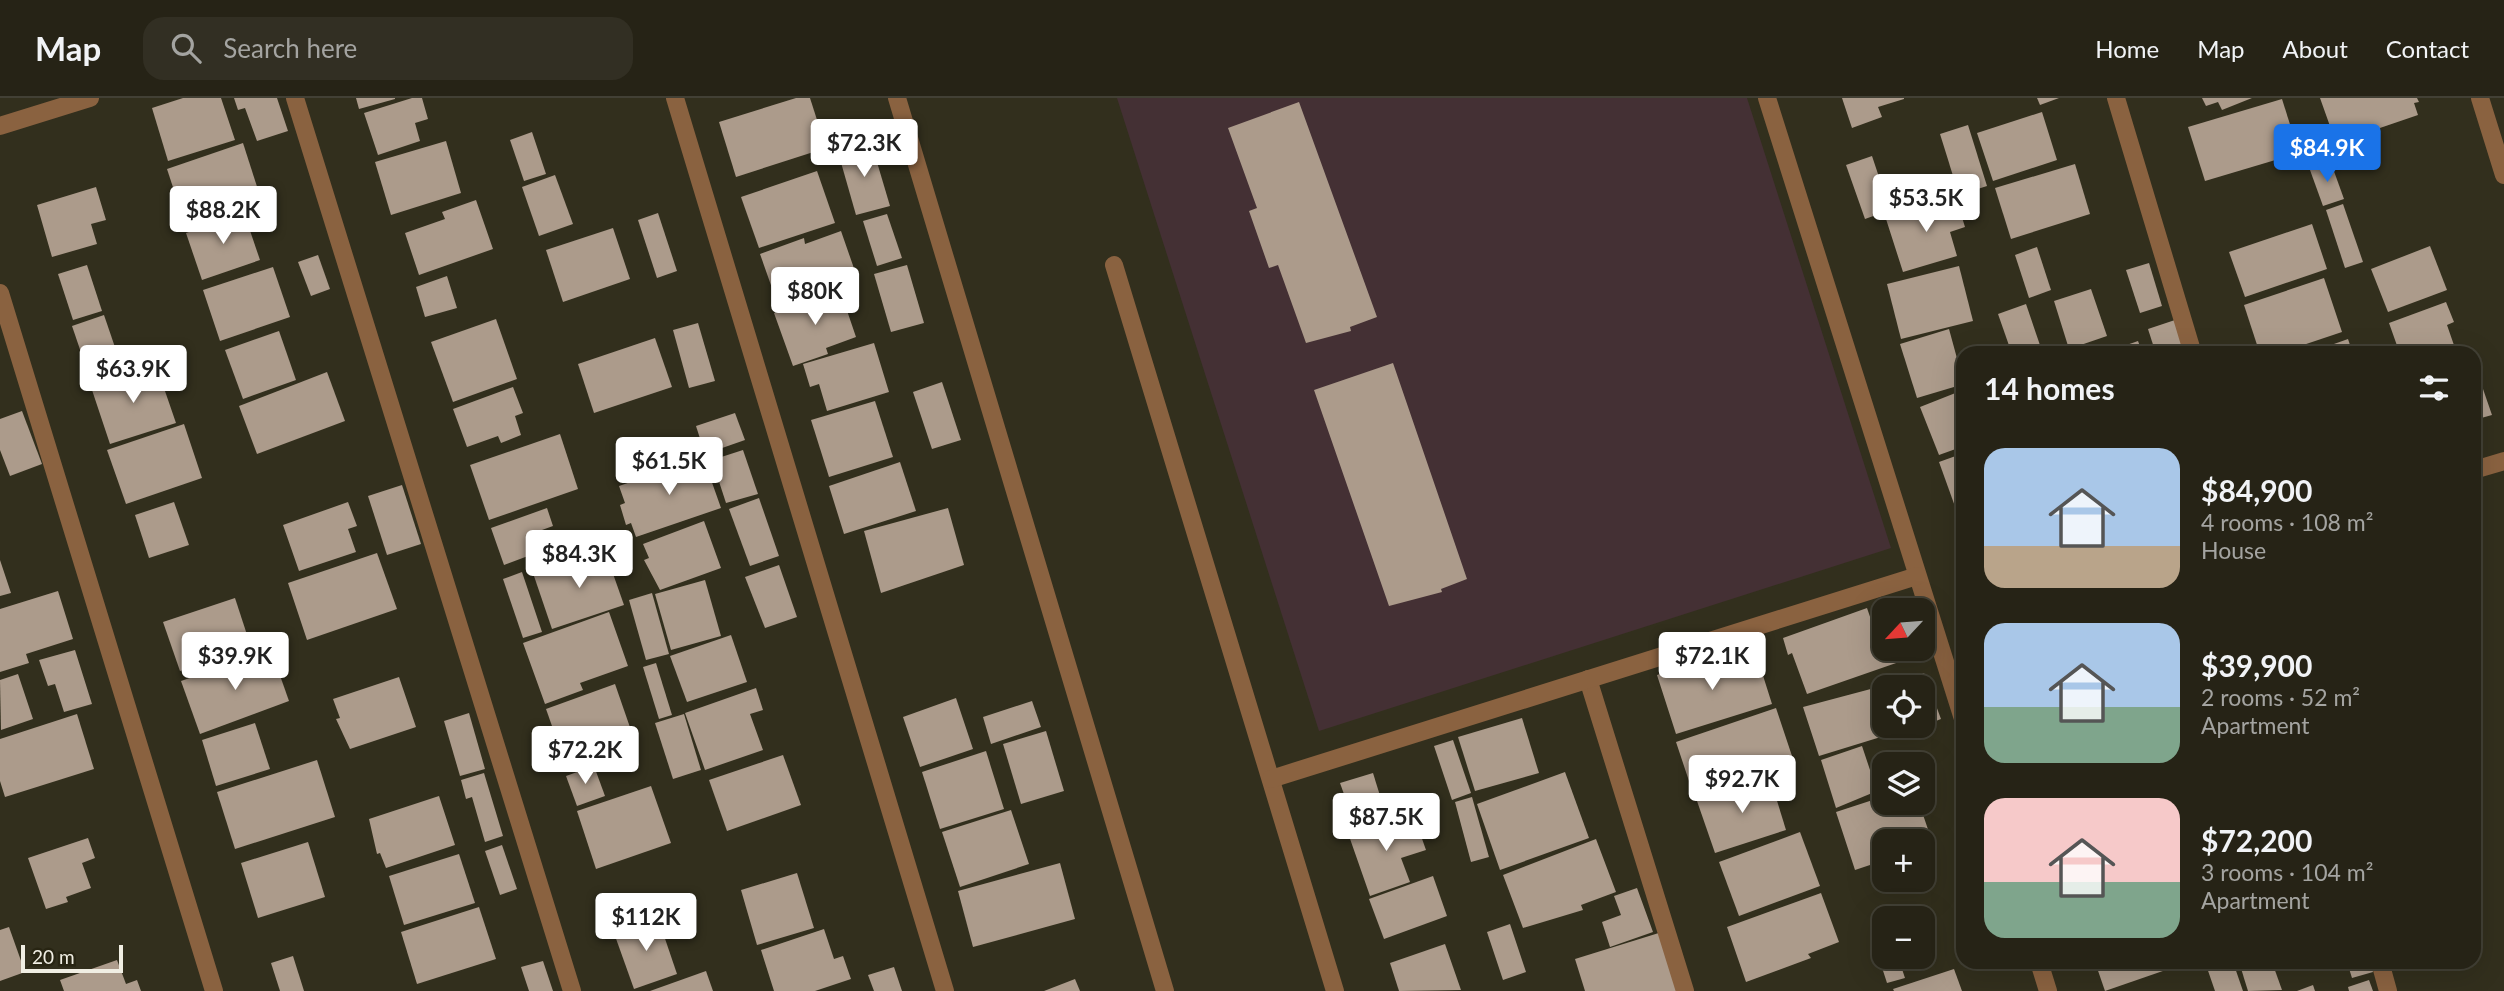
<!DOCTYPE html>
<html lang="en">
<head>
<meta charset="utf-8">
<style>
  body { margin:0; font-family:Lato,sans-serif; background:#322f23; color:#f1f3f6; height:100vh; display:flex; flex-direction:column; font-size:26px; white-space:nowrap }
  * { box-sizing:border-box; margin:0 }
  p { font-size:23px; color:#a4a4a1 }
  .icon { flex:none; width:38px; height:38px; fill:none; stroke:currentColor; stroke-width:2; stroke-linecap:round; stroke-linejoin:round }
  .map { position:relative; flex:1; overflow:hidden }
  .side { position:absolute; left:1956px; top:248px; width:525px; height:623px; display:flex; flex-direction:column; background:#262316; border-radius:21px; box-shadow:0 7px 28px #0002,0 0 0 2px #424035 }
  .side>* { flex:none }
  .needle { width:46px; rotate:244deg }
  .fabs { position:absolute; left:1872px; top:500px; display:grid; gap:14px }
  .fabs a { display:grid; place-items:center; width:63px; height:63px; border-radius:14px; background:#262316; box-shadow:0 7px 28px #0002,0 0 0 2px #424035; font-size:35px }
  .scale { position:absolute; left:21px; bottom:18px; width:102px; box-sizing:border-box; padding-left:7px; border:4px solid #f0eee3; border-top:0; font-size:19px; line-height:24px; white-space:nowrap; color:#f0eee3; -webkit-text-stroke:5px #282513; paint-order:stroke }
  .price { position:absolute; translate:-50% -60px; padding:0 16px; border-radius:7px; background:#fff; color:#222; font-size:23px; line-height:46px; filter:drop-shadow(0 2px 4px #0008) }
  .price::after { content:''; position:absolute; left:50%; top:42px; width:21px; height:16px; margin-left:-10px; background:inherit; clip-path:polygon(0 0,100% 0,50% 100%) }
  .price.active { background:#1a73e8; color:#fff }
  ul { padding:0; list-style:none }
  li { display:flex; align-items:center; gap:21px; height:175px; padding:0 28px }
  li span { display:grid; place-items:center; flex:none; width:196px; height:140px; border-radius:21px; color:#555 }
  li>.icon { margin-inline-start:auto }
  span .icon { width:84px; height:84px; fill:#fffc; stroke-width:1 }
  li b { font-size:30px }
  h2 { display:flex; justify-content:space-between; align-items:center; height:84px; padding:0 28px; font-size:30px }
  header { display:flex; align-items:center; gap:42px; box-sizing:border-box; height:98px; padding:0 35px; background:#262316; border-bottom:2px solid #424035 }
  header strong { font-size:33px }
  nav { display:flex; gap:38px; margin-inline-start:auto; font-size:24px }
  .search { width:490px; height:63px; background:#322f23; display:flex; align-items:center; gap:18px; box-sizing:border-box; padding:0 24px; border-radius:21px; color:#a4a4a1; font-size:26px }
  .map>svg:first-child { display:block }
  .education { fill:#443034 }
  .building { fill:#ac9b8b }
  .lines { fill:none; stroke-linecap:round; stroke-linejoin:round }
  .minor { stroke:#8a6240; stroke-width:18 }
</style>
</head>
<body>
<header>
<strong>Map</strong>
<div class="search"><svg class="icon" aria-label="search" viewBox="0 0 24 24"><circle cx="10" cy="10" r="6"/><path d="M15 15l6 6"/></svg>Search here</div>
<nav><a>Home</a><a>Map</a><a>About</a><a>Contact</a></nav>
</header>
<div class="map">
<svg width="2504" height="893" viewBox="0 0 2504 893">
  <rect width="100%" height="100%" fill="#322f1d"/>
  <polygon class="education" points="1117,0 1747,0 1891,450 1319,633"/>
  <g class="building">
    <polygon points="183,0 221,0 235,42 168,63 152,10"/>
    <polygon points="234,0 277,0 288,33 257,43 245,10 238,12"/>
    <polygon points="356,0 395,0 395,1 359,11"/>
    <polygon points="412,0 422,0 428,21 415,25 420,43 378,57 364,15"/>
    <polygon points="796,0 810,0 826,50 736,79 719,24"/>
    <polygon points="1842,0 1904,0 1904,1 1878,9 1882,19 1852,30"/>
    <polygon points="2037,0 2059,0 2040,7"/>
    <polygon points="2202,0 2252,0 2222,12 2218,4 2206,8"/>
    <polygon points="2320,0 2417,0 2419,4 2414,5 2418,17 2336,45"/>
    <polygon points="2282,1 2299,55 2205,83 2188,29"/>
    <polygon points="1299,4 1377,219 1350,229 1351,233 1306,245 1278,167 1269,170 1249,113 1257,110 1228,30"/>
    <polygon points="2042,14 2057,62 1993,83 1977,35"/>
    <polygon points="1968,27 1987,88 1959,97 1940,36"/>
    <polygon points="532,34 546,76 524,83 510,42"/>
    <polygon points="446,43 461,95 391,117 375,64"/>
    <polygon points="871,44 890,108 856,117 838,54"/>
    <polygon points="243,45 261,101 185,126 167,71"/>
    <polygon points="1872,58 1890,112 1865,121 1846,67"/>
    <polygon points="2331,65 2344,101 2323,108 2310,72"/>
    <polygon points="2075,66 2090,116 2011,141 1995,90"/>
    <polygon points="817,73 835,125 759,150 741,99"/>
    <polygon points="555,77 573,126 539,138 522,89"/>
    <polygon points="96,89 106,122 91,126 97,146 52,159 37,107"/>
    <polygon points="1956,100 1965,129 1950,134 1957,158 1903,174 1886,121"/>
    <polygon points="476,102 493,151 419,177 405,135 445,121 442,114"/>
    <polygon points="2343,106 2363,164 2345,170 2326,112"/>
    <polygon points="244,115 260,162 202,182 186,135"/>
    <polygon points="658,115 677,173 657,180 638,122"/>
    <polygon points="887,116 902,160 877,168 863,123"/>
    <polygon points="2312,126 2327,171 2245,199 2229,154"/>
    <polygon points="613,130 630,181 563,204 546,152"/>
    <polygon points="841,133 857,179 778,207 760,156 804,140 805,146"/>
    <polygon points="2430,148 2447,192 2388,214 2371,171"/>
    <polygon points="2037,149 2051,192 2029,200 2015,157"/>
    <polygon points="318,157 330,191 311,198 298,164"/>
    <polygon points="2149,165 2162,208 2140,215 2126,172"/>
    <polygon points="87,167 102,213 73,222 58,176"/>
    <polygon points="907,167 924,225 891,234 874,176"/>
    <polygon points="1959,168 1973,223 1901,241 1887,186"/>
    <polygon points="273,169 290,219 220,243 203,192"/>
    <polygon points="447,178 457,210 425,219 416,189"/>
    <polygon points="2324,180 2342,234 2276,256 2260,256 2244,207"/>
    <polygon points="2091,191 2107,238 2069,251 2054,203"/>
    <polygon points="840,192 856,239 826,250 828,256 793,268 774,215"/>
    <polygon points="2446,204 2454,224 2447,227 2456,253 2400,256 2389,225"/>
    <polygon points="2026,206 2043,256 2012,256 1998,216"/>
    <polygon points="104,217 119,261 87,272 72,228"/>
    <polygon points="496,221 517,281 453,304 431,244"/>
    <polygon points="2175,222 2186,256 2156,256 2148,231"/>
    <polygon points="698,225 715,283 689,290 673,232"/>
    <polygon points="1949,231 1964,286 1917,300 1900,246"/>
    <polygon points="279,233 296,282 243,301 225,252"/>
    <polygon points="655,240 672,289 594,315 578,266"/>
    <polygon points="2348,241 2353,256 2319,256 2317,252"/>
    <polygon points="2138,243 2143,256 2104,256 2104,255"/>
    <polygon points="874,245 889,294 827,313 819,286 810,289 803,266"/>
    <polygon points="1393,265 1467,481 1441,491 1442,494 1389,508 1314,292"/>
    <polygon points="2474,265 2492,317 2474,322"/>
    <polygon points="156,267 176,325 110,346 91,289"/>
    <polygon points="327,274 345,323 257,356 239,308"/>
    <polygon points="942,284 961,342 932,351 913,294"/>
    <polygon points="513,289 523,315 515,318 521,337 501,345 498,338 467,349 453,311"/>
    <polygon points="1958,294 1964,307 1964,348 1939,357 1920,309"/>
    <polygon points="875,303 893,359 829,379 811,322"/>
    <polygon points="22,313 42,366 10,378 0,352 0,321"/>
    <polygon points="735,315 745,342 705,356 696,328"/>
    <polygon points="184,326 202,380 126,406 107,352"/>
    <polygon points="560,336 578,391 489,422 470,367"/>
    <polygon points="743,352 758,396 726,405 712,362"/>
    <polygon points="1964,355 1964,412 1957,414 1939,364"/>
    <polygon points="703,359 721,410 636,439 631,425 626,427 620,407 625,405 619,388"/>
    <polygon points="900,364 916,413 844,436 829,388"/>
    <polygon points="402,387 421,446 387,457 368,398"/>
    <polygon points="759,400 779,458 750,468 729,411"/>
    <polygon points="174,404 189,447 149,460 135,417"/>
    <polygon points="348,404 357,428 348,431 356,454 299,473 283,427"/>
    <polygon points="547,410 553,428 542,432 550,456 530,462 528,458 504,467 491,430"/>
    <polygon points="948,410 964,467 881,495 864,433"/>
    <polygon points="704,423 721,470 660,492 644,462 649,460 643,446"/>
    <polygon points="605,453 624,507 552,531 534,478"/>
    <polygon points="377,455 397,511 307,542 288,485"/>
    <polygon points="0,462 11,495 0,498"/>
    <polygon points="779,467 797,519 765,530 745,479"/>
    <polygon points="522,474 542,534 523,540 503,481"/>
    <polygon points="705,482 721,538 671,552 655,496"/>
    <polygon points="58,493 73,541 26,556 29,565 0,574 0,511"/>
    <polygon points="652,495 669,556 646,562 629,502"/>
    <polygon points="235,500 251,549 180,573 163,524"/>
    <polygon points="1867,510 1879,545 1885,543 1885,551 1894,551 1899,564 1807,596 1792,555 1788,557 1783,540"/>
    <polygon points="609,514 628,568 580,585 583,592 545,606 523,545"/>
    <polygon points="731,537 747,584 687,604 670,558"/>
    <polygon points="75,552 92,606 64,614 55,586 48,588 39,562"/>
    <polygon points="271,552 289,603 200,636 181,583"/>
    <polygon points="1726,555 1733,574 1759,565 1772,606 1676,636 1657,577"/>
    <polygon points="656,565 672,617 659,621 643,569"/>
    <polygon points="1924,575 1941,621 1923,628 1923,590 1897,590 1895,585"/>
    <polygon points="18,576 33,621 1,632 0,582"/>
    <polygon points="399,579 416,629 350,651 336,621 340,620 333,601"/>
    <polygon points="615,586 633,638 564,662 546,611"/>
    <polygon points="1882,588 1885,628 1895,628 1897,634 1819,658 1803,609"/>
    <polygon points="756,590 763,612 750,616 763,652 705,672 685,615"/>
    <polygon points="956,600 973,651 920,669 903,619"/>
    <polygon points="1032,603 1041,629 991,646 983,619"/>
    <polygon points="1776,610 1794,664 1694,698 1676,644"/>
    <polygon points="469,615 485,671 460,678 444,623"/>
    <polygon points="77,616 94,671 5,699 0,683 0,641"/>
    <polygon points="684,616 701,672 673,681 655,625"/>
    <polygon points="1522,620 1539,675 1475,693 1458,639"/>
    <polygon points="255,625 270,671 216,688 202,642"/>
    <polygon points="1046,633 1064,693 1021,706 1003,646"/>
    <polygon points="1453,642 1471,695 1452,702 1434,648"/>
    <polygon points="1862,648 1877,693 1836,710 1821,662"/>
    <polygon points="986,653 1004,711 940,731 922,674"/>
    <polygon points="783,657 801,707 727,733 709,682"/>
    <polygon points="317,662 335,719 235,751 217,694"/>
    <polygon points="594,668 605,698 577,708 566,678"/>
    <polygon points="1565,674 1589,740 1500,772 1477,706"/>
    <polygon points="484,675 503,738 485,744 472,699 466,701 461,682"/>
    <polygon points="1373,675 1385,714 1354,724 1340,685"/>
    <polygon points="1770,680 1786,732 1715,755 1697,703"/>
    <polygon points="651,688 671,745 596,771 577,713"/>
    <polygon points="439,698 455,747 386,770 380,755 377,756 369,721"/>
    <polygon points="1885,698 1885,705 1919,705 1933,746 1923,750 1923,744 1885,744 1885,762 1855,772 1836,714"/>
    <polygon points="1472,699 1489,759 1471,764 1455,704"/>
    <polygon points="1011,712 1029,766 960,789 942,734"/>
    <polygon points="1388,721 1390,729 1415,721 1426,752 1401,760 1410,784 1370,798 1348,735"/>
    <polygon points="1800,734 1820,788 1739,818 1719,764"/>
    <polygon points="88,740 95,760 82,765 91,790 66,799 68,804 46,811 28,760"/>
    <polygon points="1596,741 1616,794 1581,807 1583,812 1523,830 1503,777"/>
    <polygon points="308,744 325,799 258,820 241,765"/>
    <polygon points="1964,744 1964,775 1963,776 1954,747"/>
    <polygon points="502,747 517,791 500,797 485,753"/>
    <polygon points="459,756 475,805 404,827 389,778"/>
    <polygon points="1060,765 1075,821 973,849 958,793"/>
    <polygon points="797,775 814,830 757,847 741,792"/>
    <polygon points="1433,778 1447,818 1384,841 1369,801"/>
    <polygon points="1637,790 1653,834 1610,849 1602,824 1621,817 1614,798"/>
    <polygon points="1821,795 1839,844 1808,856 1811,860 1746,884 1727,829"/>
    <polygon points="479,809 496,861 417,886 401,834"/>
    <polygon points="658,820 677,876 634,891 614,835"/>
    <polygon points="1510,826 1526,874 1503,882 1487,834"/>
    <polygon points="9,829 25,874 0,883 0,832"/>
    <polygon points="824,831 834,861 843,858 851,881 815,893 774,893 761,852"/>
    <polygon points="1662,834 1680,893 1585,893 1575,861"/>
    <polygon points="1445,846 1461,892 1399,893 1390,865"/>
    <polygon points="1885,848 1885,859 1898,859 1905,880 1887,885 1876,851"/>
    <polygon points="293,858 304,893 280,893 271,865"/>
    <polygon points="117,862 126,886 137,882 141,893 64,893 60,882"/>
    <polygon points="543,863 553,893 529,893 521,869"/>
    <polygon points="2095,864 2186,864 2186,865 2105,893"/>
    <polygon points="2205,864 2233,864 2243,893 2215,893"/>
    <polygon points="2239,864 2272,864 2282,892 2248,893"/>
    <polygon points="2347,864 2370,864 2373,874 2352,880"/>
    <polygon points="894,869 902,893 874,893 868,877"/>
    <polygon points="1954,871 1962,893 1894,893 1893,891"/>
    <polygon points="706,873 713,893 650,893"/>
    <polygon points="1075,881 1080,893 1044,893"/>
    <polygon points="2369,882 2373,893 2349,893 2348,889"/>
    <polygon points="2313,887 2315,893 2297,893"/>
  </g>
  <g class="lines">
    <g class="minor">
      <polyline points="295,0 572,893"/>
      <polyline points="675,0 945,893"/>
      <polyline points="897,0 1165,893"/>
      <polyline points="1767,0 1964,624"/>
      <polyline points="2116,0 2193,256"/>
      <polyline points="2480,0 2504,77"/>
      <polyline points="0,28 90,0"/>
      <polyline points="1114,167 1335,893"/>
      <polyline points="0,195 214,893"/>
      <polyline points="2474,372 2504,363"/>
      <polyline points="1588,581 1685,893"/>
      <polyline points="1271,681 1917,478"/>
      <polyline points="2039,864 2048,893"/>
      <polyline points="2380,864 2388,893"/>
    </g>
  </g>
</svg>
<div class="fabs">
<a><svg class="needle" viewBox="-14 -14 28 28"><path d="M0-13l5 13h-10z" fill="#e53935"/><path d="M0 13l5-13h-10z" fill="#a4a4a1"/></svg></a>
<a><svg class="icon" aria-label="locate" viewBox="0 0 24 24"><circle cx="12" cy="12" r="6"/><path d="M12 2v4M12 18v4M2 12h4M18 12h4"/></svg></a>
<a><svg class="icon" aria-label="layers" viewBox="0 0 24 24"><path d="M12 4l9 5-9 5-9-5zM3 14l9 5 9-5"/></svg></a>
<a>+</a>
<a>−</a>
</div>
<div class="scale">20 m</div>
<b class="price" style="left:864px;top:81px">$72.3K</b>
<b class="price active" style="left:2327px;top:86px">$84.9K</b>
<b class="price" style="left:1926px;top:136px">$53.5K</b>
<b class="price" style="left:223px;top:148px">$88.2K</b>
<b class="price" style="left:815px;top:229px">$80K</b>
<b class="price" style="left:133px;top:307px">$63.9K</b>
<b class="price" style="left:669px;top:399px">$61.5K</b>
<b class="price" style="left:579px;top:492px">$84.3K</b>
<b class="price" style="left:235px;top:594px">$39.9K</b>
<b class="price" style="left:1712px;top:594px">$72.1K</b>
<b class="price" style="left:585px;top:688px">$72.2K</b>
<b class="price" style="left:1742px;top:717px">$92.7K</b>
<b class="price" style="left:1386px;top:755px">$87.5K</b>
<b class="price" style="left:646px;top:855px">$112K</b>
<section class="side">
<h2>14 homes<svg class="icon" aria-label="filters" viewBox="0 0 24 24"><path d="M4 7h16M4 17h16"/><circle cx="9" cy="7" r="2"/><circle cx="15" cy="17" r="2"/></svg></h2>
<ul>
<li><span style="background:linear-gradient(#a9c7e8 70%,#b9a48a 0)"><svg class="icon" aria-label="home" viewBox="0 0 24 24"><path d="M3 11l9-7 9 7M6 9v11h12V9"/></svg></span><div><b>$84,900</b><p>4 rooms · 108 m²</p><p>House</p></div></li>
<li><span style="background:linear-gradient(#a9c7e8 60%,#7fa58c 0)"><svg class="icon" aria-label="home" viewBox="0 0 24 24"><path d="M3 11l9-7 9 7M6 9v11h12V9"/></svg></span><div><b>$39,900</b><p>2 rooms · 52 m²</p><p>Apartment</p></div></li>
<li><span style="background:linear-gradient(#f6c9c9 60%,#7fa58c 0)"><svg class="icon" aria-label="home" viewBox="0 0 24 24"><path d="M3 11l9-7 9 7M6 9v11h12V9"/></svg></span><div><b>$72,200</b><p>3 rooms · 104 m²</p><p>Apartment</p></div></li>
</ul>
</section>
</div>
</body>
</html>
